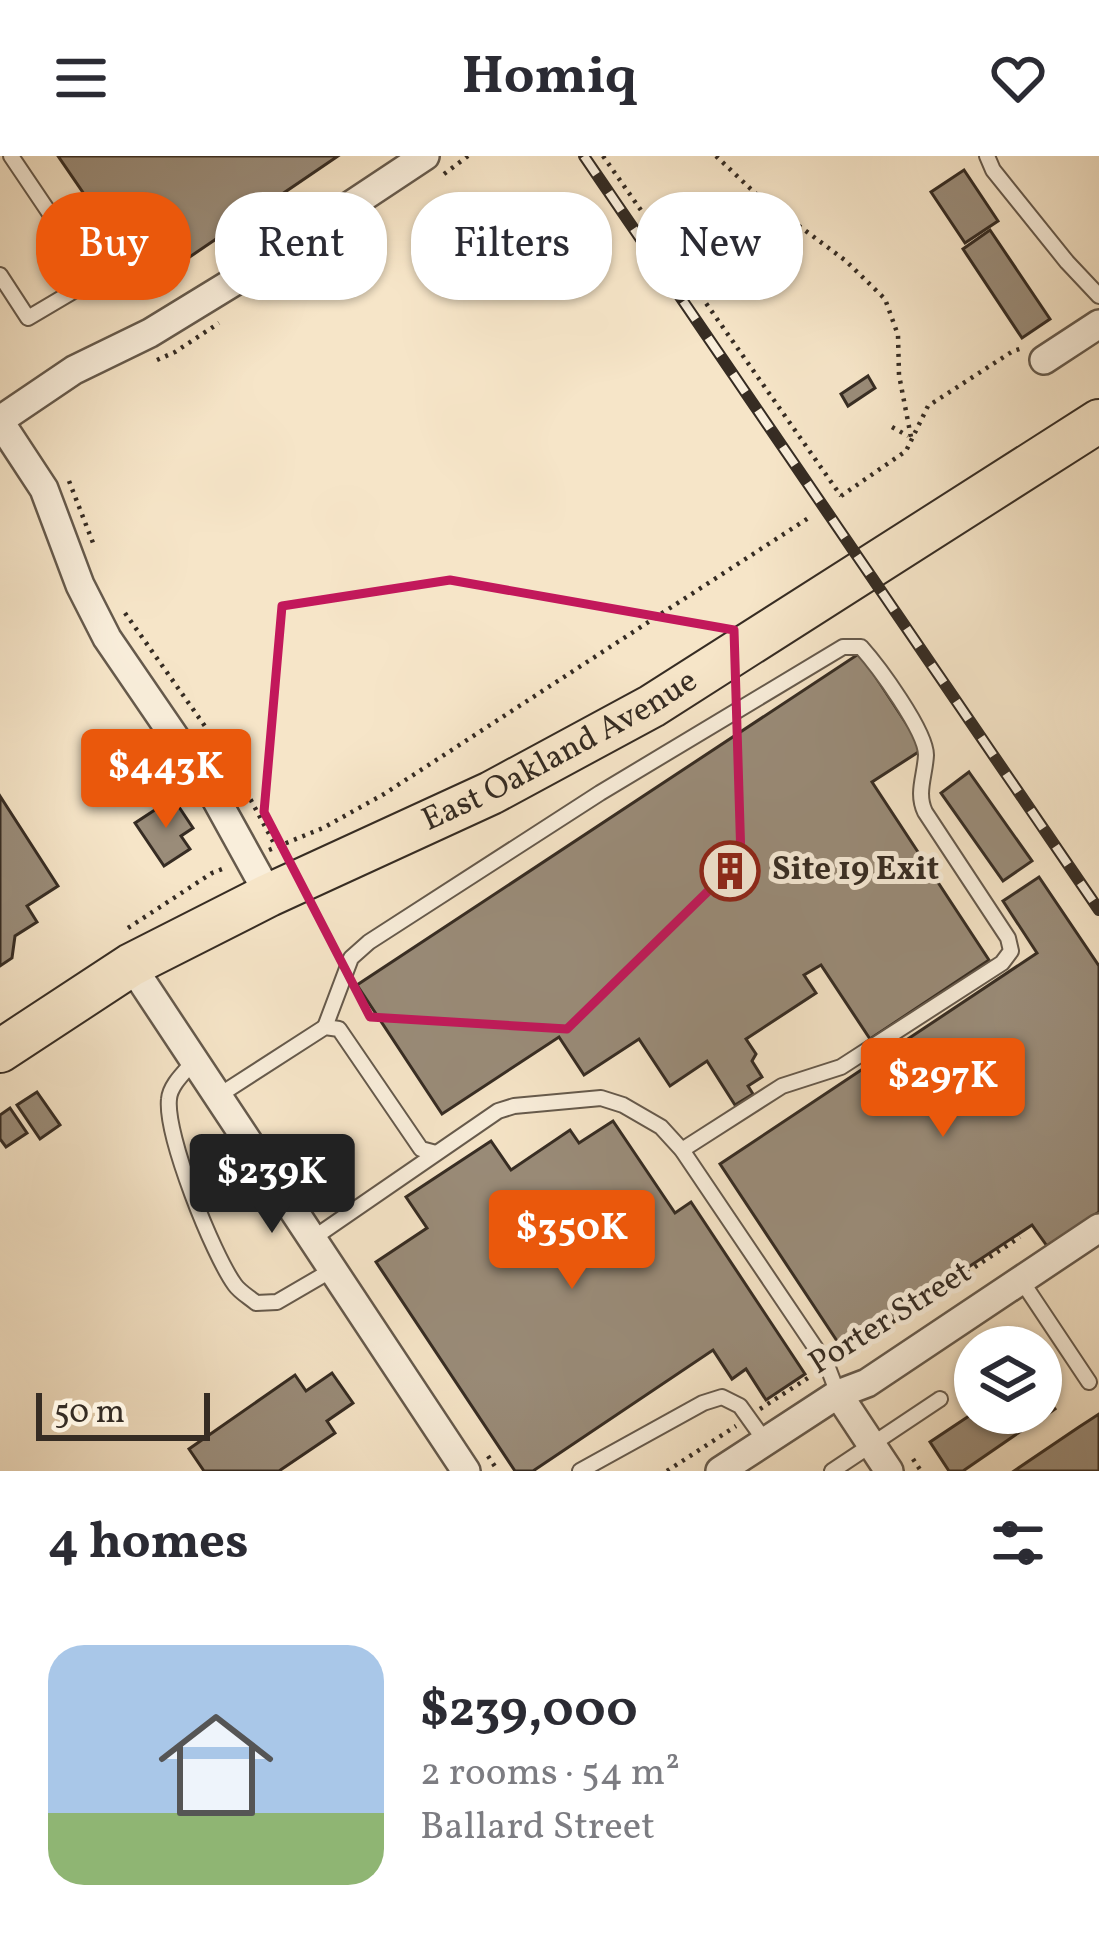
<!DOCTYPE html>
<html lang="en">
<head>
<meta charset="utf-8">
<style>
  body { margin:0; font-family:Vollkorn,serif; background:#f2f2f3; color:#2b2b33; height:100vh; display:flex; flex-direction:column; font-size:45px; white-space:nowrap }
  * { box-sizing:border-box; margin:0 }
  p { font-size:39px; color:#7c7c81 }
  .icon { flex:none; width:66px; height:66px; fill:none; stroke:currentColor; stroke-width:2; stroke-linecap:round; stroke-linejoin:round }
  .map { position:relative; height:1315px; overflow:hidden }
  .details { display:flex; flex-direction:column; background:#fff; flex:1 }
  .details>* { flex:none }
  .top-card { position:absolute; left:36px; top:36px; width:1029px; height:108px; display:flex; gap:24px }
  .controls { position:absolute; left:954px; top:1170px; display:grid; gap:24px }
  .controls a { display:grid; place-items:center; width:108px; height:108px; border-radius:50%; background:#fff; box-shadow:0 3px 9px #0004; font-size:60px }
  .scale { position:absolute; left:36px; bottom:30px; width:174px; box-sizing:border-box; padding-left:12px; border:6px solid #362c23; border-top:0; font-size:33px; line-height:42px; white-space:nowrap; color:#362c23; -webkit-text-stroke:9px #f9eedb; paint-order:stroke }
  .price { position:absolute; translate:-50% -102px; padding:0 27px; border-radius:12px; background:#ea580c; color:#fff; font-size:39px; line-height:78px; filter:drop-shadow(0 3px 6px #0008) }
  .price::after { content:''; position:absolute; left:50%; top:72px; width:36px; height:27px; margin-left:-18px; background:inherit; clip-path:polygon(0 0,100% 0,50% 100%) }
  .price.active { background:#222; color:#fff }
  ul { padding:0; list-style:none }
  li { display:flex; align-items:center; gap:36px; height:300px; padding:0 48px }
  li span { display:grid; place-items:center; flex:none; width:336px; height:240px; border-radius:36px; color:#555 }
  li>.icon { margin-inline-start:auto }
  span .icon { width:144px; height:144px; fill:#fffc; stroke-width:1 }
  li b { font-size:51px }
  h2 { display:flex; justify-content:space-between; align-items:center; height:144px; padding:0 48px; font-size:51px }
  .chip { padding:0 42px; border-radius:48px; background:#fff; box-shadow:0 3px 9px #0004; font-size:42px; line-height:108px }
  .chip.active { background:#ea580c; color:#fff }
  header { display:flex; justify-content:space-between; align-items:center; height:156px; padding:0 48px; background:#fff; font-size:54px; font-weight:700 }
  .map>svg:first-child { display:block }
  .building { fill:#9a8c79; stroke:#362c23; stroke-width:3 }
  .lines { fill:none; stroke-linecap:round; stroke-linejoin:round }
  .service-casing { stroke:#665a4c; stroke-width:18 }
  .minor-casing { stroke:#665a4c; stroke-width:32 }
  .primary-casing { stroke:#362c23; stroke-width:46 }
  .path { stroke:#362c23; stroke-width:4.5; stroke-dasharray:3 6; stroke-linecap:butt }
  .service { stroke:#f9eedb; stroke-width:14 }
  .minor { stroke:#f9eedb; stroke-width:27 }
  .primary { stroke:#f6e5c8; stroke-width:42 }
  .rail-casing { stroke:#362c23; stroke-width:12 }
  .rail { stroke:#f9eedb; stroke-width:8; stroke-dasharray:22; stroke-linecap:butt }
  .marked { fill:none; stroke:#c2185b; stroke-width:9; stroke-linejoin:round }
  .labels { text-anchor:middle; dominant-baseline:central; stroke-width:10; stroke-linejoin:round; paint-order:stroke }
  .street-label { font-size:33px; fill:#362c23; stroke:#f9eedb }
  .poi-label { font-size:33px; font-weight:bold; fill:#362c23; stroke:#f9eedb; text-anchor:start }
</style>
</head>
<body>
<header><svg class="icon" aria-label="menu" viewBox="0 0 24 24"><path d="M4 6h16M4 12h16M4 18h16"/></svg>Homiq<svg class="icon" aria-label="heart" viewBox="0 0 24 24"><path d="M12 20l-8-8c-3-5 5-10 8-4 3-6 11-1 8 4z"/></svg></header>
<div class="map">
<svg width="1099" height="1315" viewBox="0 0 1099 1315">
  <rect width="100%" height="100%" fill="#f6e5c8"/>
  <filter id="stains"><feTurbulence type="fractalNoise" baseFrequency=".00167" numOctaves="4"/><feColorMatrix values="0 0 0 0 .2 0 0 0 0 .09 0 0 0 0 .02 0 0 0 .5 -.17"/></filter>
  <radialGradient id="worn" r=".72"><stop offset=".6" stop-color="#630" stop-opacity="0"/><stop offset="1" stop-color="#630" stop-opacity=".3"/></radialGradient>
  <g class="building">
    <polygon points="58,0 338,0 147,130"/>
    <polygon points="964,14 998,65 965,87 931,36"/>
    <polygon points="990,74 1050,163 1022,182 963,93"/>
    <polygon points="868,220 875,232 848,250 841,238"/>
    <polygon points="860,497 923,593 872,626 989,804 870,883 821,809 804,819 816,837 746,883 756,898 752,905 762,921 748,930 753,938 735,949 707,905 670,930 639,883 584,919 559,881 442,958 357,829"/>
    <polygon points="969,616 1032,705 1003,725 941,637"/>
    <polygon points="0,640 58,730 27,750 37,766 15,780 12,802 0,810"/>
    <polygon points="173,642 193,672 181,680 190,693 164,710 135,667"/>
    <polygon points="1039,721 1099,810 1099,1056 1047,1090 1032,1069 843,1194 720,1008 1037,797 1003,745"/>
    <polygon points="37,936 60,969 40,983 17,949"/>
    <polygon points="10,952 27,977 6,991 0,983 0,959"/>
    <polygon points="613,965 675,1057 691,1046 805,1218 766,1244 746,1213 732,1223 713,1194 533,1315 515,1315 376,1106 427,1072 406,1041 491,985 511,1014 570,974 579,987"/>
    <polygon points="332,1217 353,1247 327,1265 335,1277 279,1315 204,1315 189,1293 295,1219 306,1235"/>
    <polygon points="1041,1234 1055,1253 1034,1268 1026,1257 1041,1257"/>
    <polygon points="975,1256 1013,1257 1024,1273 963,1315 949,1315 930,1286"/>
    <polygon points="1099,1258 1099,1315 1014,1315 1079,1271"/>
  </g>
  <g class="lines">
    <g class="service-casing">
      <g id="service">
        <polyline points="987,0 993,14 1067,106 1099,140"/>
        <polyline points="0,119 28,162 94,123 11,0"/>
        <path d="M325,871L351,802L369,786L600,637L843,491H861C878,510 926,575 926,599C925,620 916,637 925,656L1008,782L1011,795L1002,807L841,911L782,930L682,994"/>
        <path d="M194,905C185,916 170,929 169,943C165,979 213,1099 235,1129C240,1136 249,1141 256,1147L277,1146L332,1114"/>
        <polyline points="218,940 325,871 339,873 421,993 436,997"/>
        <polyline points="312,1083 498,955 514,950 601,942 623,949 661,971 682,994 827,1209 838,1238"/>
        <polyline points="1021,1124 1089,1226"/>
        <polyline points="580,1315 703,1247 722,1241 740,1250 765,1285"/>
        <polyline points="832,1315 940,1243"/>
      </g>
    </g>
    <g class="minor-casing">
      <g id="minor">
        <polyline points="1044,204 1099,168"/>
        <polyline points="0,264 74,214 150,177 253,114 425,0"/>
        <polyline points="0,266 44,333 80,429 107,482 211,634 269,739"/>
        <polyline points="131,809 466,1315"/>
        <polyline points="838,1238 889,1315"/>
        <polyline points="720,1315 838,1238 867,1227 1099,1072"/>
      </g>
    </g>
    <g class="primary-casing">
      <g id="primary">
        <path id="s1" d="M0,895L131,809L269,739L491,637L652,550L1099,265"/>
      </g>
    </g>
    <g class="path">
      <polyline points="603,0 841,340"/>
      <polyline points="716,0 755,37 846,105 885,143 898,179 899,219 911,281"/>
      <polyline points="444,18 468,0"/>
      <polyline points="157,204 175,196 219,167"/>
      <polyline points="892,271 908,280"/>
      <polyline points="69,325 95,392"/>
      <polyline points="841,340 906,295 928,250 1013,195 1023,192"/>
      <polyline points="125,457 231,607 276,691"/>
      <polyline points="269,694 323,672 384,638 810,361"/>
      <polyline points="128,772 212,717 225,712"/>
      <polyline points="840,1201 1020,1081"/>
      <polyline points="760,1253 811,1220"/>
      <polyline points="488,1300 498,1315"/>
      <polyline points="913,1303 921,1315"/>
      <polyline points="667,1315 736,1270"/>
    </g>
    <use href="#service" class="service"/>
    <use href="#minor" class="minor"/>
    <use href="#primary" class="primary"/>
    <g class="rail-casing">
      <polyline id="rail" points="584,0 1099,754"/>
    </g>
    <use href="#rail" class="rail"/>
  </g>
  <path class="marked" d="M450,424L734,474L741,703L567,873L370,861L264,656L282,450Z"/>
  <defs>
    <g id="building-ring" transform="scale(3)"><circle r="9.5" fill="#f9eedb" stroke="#8f2418" stroke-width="1.5"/><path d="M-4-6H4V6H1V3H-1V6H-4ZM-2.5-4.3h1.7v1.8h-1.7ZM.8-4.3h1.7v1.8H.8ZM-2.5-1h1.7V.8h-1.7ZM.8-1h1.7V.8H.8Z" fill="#8f2418"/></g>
  </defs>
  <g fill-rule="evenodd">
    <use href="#building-ring" x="730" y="715"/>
  </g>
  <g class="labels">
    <g class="street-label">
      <text stroke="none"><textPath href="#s1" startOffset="636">East Oakland Avenue</textPath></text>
      <text transform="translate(891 1163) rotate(-32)">Porter Street</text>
    </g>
    <g class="poi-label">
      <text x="772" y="715">Site 19 Exit</text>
    </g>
  </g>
  <rect width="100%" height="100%" filter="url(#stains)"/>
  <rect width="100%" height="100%" fill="url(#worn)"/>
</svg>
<div class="controls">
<a><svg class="icon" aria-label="layers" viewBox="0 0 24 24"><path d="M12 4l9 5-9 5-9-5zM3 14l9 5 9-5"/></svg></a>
</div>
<div class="scale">50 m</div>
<b class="price" style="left:166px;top:675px">$443K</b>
<b class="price" style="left:943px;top:984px">$297K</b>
<b class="price active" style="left:272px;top:1080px">$239K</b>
<b class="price" style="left:572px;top:1136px">$350K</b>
<div class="top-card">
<a class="chip active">Buy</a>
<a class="chip">Rent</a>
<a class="chip">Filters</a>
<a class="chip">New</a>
</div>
</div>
<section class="details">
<h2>4 homes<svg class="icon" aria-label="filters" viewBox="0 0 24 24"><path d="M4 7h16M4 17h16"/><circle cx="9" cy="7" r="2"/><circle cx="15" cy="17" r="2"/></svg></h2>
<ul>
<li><span style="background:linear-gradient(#a9c7e8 70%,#8fb573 0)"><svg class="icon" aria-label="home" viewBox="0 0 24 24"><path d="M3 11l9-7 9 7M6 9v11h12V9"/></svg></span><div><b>$239,000</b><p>2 rooms · 54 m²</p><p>Ballard Street</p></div></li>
</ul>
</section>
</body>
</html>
